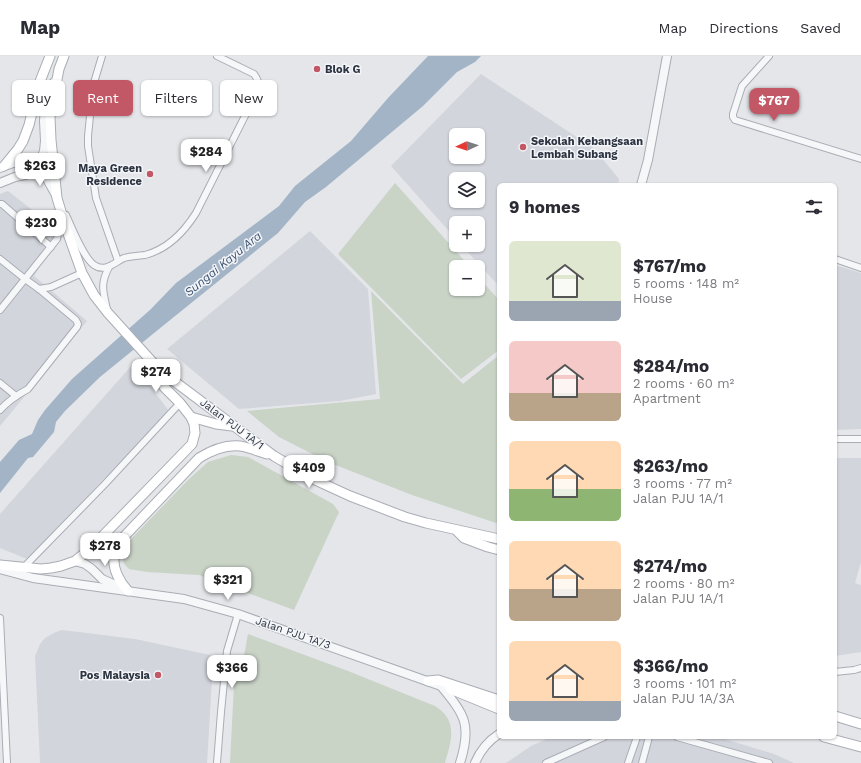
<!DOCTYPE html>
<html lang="en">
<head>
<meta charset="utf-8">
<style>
  body { margin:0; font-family:"Work Sans",sans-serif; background:#f2f2f3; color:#2b2b33; height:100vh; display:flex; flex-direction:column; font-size:15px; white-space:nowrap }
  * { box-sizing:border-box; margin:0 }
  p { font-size:13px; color:#7c7c81 }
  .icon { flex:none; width:22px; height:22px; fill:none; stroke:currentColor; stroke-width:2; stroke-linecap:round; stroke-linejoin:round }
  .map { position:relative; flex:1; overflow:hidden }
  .side { position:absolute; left:497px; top:127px; width:340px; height:556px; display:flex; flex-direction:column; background:#fff; border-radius:6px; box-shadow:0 1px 3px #0004 }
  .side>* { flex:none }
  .top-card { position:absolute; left:12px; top:24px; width:380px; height:36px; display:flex; gap:8px }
  .needle { width:26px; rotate:267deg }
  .fabs { position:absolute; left:449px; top:72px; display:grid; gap:8px }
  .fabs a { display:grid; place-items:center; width:36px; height:36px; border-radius:6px; background:#fff; box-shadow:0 1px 3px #0004; font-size:20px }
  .price { position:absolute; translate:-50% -34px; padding:0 9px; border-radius:8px; background:#fff; color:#222; font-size:13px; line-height:26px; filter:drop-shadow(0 1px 2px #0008) }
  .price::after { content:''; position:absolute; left:50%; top:24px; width:12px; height:9px; margin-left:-6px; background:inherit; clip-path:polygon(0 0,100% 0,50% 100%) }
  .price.current { background:#c25765; color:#fff }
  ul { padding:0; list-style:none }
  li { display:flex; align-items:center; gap:12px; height:100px; padding:0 12px }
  li span { display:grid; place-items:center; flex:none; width:112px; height:80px; border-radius:6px; color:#555 }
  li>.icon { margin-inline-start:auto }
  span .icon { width:48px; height:48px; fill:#fffc; stroke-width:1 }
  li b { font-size:17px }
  h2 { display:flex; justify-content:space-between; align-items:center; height:48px; padding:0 12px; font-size:17px }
  .tag { padding:0 14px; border-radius:6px; background:#fff; box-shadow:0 1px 3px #0004; font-size:14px; line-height:36px }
  .tag.current { background:#c25765; color:#fff }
  header { display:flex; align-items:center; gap:24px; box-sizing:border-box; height:56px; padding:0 20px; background:#fff; border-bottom:1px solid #e1e1e2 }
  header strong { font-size:19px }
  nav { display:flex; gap:22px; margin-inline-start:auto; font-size:14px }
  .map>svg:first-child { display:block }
  .built { fill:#d2d5dc; fill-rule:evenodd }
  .green { fill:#c9d3c6 }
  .water { fill:#a3b4c6 }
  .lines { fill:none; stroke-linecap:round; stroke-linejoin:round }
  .minor-casing { stroke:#a9adb4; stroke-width:8 }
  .tertiary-casing { stroke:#a9adb4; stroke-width:10 }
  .secondary-casing { stroke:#a9adb4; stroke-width:11 }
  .minor { stroke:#f6f7f9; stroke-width:6 }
  .tertiary { stroke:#f6f7f9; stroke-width:8 }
  .secondary { stroke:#fff; stroke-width:9 }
  .poi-dot { fill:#c25765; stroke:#f3f5f8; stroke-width:1.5 }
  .labels { text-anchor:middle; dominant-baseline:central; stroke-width:3; stroke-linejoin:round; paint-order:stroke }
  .poi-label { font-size:11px; font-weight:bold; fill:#2d3441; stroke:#f3f5f8; text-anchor:start }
  .street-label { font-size:11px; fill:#2d3441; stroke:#f3f5f8 }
  .water-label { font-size:12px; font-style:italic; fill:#3b5271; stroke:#f3f5f8 }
</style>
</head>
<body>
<header>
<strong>Map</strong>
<nav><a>Map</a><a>Directions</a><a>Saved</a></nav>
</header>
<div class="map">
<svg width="861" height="707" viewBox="0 0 861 707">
  <rect width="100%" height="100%" fill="#e4e6ea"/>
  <g class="built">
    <path d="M481,18L578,82L591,89L619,123L618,129H499V230L461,189H478V167H456V183L391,110ZM456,79H478V101H456ZM456,123H478V145H456Z"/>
    <polygon points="8,135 54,171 57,183 34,220 87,265 0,370 0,138"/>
    <polygon points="310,175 368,233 376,338 340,345 239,353 167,293"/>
    <polygon points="835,209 861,217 861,373 835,374"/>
    <polygon points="133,308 169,355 27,503 0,492 0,458"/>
    <polygon points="835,402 861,402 861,506 855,527 861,529 861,596 835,600"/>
    <polygon points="62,574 135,583 210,599 213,607 207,707 40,707 35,600 40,588 45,582 56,576"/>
    <polygon points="551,681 718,681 774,698 794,707 506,707 531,690"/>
  </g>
  <g class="green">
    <polygon points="395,127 470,211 456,211 456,233 478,233 478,221 499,244 499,294 461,323 338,198"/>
    <polygon points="371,235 463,328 499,299 499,468 412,439 328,406 279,381 247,355 380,343"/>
    <polygon points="231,399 248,401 333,448 339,456 294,554 199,519 147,516 129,513 125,509 123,504 124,496 130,484 188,424 208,406"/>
    <path d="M248,578L348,615L435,650C459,665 451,685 445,707H230L235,610L244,600Z"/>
  </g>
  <polygon class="water" points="428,0 481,0 475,6 457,16 423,50 326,131 305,146 278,177 159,273 100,321 65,355 56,366 54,376 33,401 28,402 0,437 0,406 19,384 32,378 38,364 45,354 72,323 151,253 176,227 279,150 295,130 351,85 388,42"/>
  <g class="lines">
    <g class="minor-casing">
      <g id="minor">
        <polyline points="102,0 93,30 88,80 88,90 96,142 118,205"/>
        <polyline points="769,0 742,30 733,58 733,61 735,64 861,103"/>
        <polyline points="0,148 2,148 51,191"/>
        <path d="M66,159C72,172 83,201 94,209C105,217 115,206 124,202C131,200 138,200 145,199C168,193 184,176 196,157L257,36C259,28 259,25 254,18L217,0"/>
        <path d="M0,203L25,223L39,233L76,264L78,268L77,271L28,333C17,339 8,345 0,354"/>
        <polyline points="835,203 861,212"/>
        <polyline points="39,233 51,231 82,217"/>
        <path d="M107,253C103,235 100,228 109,211"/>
        <polyline points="0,254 57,183 59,173 60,160"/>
        <polyline points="0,327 16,340"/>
        <polyline points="835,383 861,383"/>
        <polyline points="24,511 105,428 180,347"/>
        <polyline points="0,562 7,707"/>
        <polyline points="835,616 854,614 861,612"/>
        <polyline points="677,681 769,707"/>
        <polyline points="217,707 221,656 227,595 238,558"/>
        <polyline points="546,707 604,681"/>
        <polyline points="628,707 637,681"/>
        <polyline points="642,707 649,681"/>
      </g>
    </g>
    <g class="tertiary-casing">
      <g id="tertiary">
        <path d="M0,112C37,95 41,113 57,141"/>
        <polyline points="0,127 15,121 25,119 31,116 38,110 44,95 45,85 44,65 45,51 54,26"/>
        <polyline points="641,129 648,104 667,0"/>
        <polyline points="75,505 85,508 92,513 102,523 120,531"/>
        <path d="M0,513L33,522L184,543L238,558L441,630C465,659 472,669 460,707"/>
        <path d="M475,707C480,695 488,685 499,678"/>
      </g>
    </g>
    <g class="secondary-casing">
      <g id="secondary">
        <polyline points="64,0 59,13 50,61 51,84 57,142 66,172 82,217 94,239 108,257 156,310 170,322 274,400 313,423 350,440 405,461 426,467 499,483"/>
        <polyline points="4,110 18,93 23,85 29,69 39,28 50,0"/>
        <polyline points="191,361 216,368 232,370"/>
        <polyline points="457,475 464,482 488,491 499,494"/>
        <polyline points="0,509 41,513 51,512 61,510 75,505 91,492 192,388 195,377 194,368 191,361 180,347 164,331 160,323 159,313"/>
        <path d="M128,535C116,522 110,507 116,489L199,402C212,394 229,387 245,391C253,393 260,396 267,398"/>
        <polyline points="428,625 438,624 499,644"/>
        <polyline points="450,633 499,653"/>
        <polyline points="835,660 861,668"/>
        <polyline points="824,681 861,691"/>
      </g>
    </g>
    <use href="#minor" class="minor"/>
    <use href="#tertiary" class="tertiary"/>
    <use href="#secondary" class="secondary"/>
  </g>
  <g class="poi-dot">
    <circle cx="317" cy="13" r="4"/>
    <circle cx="523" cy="91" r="4"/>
    <circle cx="150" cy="118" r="4"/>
    <circle cx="158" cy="619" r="4"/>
  </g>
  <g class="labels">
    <g class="poi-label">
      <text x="325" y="13">Blok G</text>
      <text x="531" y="85">Sekolah Kebangsaan<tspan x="531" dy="13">Lembah Subang</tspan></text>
      <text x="142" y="112" text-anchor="end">Maya Green<tspan x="142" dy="13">Residence</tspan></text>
      <text x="150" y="619" text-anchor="end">Pos Malaysia</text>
    </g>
    <g class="street-label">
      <text transform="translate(232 368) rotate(37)">Jalan PJU 1A/1</text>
      <text transform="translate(293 577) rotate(19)">Jalan PJU 1A/3</text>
    </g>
    <g class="water-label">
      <text transform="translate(223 208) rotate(-39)">Sungai Kayu Ara</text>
    </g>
  </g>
</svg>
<div class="fabs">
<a><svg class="needle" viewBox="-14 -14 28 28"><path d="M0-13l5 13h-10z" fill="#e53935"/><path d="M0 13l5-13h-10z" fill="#7c7c81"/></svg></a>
<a><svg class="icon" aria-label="layers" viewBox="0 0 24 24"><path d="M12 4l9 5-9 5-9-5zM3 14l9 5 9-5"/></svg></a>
<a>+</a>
<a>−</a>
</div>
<b class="price current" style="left:774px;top:66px">$767</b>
<b class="price" style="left:206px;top:117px">$284</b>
<b class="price" style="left:40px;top:131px">$263</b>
<b class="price" style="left:41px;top:188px">$230</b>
<b class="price" style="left:156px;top:337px">$274</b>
<b class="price" style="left:309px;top:433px">$409</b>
<b class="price" style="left:105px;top:511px">$278</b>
<b class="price" style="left:228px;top:545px">$321</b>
<b class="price" style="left:232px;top:633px">$366</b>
<div class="top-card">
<a class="tag">Buy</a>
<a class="tag current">Rent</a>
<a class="tag">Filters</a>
<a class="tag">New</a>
</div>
<section class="side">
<h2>9 homes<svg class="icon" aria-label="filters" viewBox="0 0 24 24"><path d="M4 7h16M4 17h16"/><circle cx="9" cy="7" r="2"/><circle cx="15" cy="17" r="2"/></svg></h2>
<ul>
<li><span style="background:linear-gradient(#dfe7d0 75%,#9aa5b1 0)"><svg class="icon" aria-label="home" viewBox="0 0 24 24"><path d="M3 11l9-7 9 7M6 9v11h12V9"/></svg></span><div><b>$767/mo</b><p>5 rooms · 148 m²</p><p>House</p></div></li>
<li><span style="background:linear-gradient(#f6c9c9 65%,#b9a48a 0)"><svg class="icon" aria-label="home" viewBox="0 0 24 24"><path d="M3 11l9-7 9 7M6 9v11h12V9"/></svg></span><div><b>$284/mo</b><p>2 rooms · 60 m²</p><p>Apartment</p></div></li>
<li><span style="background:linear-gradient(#ffd9b3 60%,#8fb573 0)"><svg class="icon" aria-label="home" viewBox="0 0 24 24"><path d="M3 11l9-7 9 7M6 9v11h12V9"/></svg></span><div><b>$263/mo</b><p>3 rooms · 77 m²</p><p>Jalan PJU 1A/1</p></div></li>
<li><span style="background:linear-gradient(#ffd9b3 60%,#b9a48a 0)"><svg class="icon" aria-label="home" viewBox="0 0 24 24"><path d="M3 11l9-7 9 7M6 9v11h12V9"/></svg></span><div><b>$274/mo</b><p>2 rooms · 80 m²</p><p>Jalan PJU 1A/1</p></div></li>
<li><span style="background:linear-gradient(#ffd9b3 75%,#9aa5b1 0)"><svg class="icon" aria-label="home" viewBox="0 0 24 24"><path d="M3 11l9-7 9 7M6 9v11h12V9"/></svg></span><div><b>$366/mo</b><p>3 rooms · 101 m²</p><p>Jalan PJU 1A/3A</p></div></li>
</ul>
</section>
</div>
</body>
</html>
